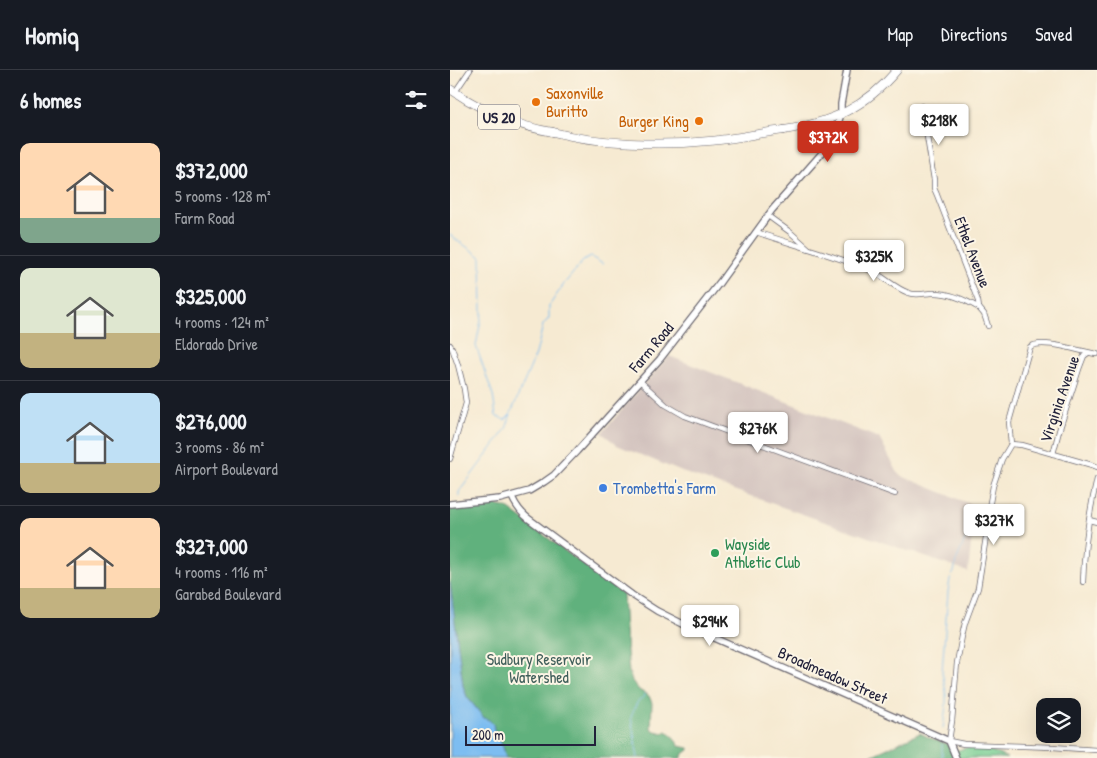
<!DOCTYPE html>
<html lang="en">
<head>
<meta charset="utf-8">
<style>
  body { margin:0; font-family:"Patrick Hand",sans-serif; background:#20242c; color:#f1f3f6; height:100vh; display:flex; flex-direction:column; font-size:19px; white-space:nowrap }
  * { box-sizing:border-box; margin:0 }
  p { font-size:16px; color:#9ea1a6 }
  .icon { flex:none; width:28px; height:28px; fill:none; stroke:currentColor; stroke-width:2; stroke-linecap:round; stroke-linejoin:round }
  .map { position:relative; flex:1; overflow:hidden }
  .side { display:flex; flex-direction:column; background:#171b24; width:450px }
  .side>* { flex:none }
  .buttons { position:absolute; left:586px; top:628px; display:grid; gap:10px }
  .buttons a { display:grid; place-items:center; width:45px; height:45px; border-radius:10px; background:#171b24; box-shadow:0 5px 20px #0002; font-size:25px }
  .scale { position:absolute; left:15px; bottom:12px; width:131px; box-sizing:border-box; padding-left:5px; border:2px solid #22223b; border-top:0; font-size:14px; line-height:18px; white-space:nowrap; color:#22223b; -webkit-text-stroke:4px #fcf5e5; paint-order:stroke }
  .price { position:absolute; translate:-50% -42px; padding:0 11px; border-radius:5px; background:#fff; color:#222; font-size:16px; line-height:32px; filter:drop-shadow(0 1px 2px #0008) }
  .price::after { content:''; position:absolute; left:50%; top:30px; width:15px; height:11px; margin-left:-8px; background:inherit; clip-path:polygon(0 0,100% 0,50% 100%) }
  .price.selected { background:#c8321e; color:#fff }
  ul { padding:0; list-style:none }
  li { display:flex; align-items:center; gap:15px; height:125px; padding:0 20px }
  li+li { border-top:1px solid #363941 }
  li span { display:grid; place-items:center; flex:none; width:140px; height:100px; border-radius:10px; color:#555 }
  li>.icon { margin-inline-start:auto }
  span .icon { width:60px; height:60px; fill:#fffc; stroke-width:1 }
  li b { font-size:21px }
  h2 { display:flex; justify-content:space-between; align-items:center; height:60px; padding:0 20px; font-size:21px }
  header { display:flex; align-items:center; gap:30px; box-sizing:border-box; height:70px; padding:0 25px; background:#171b24; border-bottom:1px solid #363941 }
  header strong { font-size:24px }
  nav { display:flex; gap:28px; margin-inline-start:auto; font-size:18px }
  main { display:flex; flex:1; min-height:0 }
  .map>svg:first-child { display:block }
  .industrial { fill:#d0c0bc }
  .green { fill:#76ce93; stroke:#4c7867 }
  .forest { fill:#60b17d; stroke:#416a5c }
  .water { fill:#7dbdf1; stroke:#507096 }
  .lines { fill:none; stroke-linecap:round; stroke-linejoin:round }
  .stream { stroke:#7dbdf1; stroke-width:1 }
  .minor-casing { stroke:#6c6870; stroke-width:6 }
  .tertiary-casing { stroke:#6c6870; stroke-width:8 }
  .primary-casing { stroke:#6c6870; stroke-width:9 }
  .trunk-casing { stroke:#6c6870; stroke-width:9 }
  .minor { stroke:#fff; stroke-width:4.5 }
  .tertiary { stroke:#fff; stroke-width:5.5 }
  .primary { stroke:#fff; stroke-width:8 }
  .trunk { stroke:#fff; stroke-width:8 }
  .food-dot { fill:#e8710a; stroke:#fcf5e5; stroke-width:2 }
  .shop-dot { fill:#3f7fe0; stroke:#fcf5e5; stroke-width:2 }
  .leisure-dot { fill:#2e9e5b; stroke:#fcf5e5; stroke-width:2 }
  .labels { text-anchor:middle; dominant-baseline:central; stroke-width:4; stroke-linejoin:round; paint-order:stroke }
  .shield { fill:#fcf5e5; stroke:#63616e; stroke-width:1 }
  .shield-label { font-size:15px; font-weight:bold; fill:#22223b }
  .food-label { font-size:16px; fill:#c56008; stroke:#fcf5e5; text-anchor:start }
  .street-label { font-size:16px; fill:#22223b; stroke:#fcf5e5 }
  .shop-label { font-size:16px; fill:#366cbe; stroke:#fcf5e5; text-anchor:start }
  .leisure-label { font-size:16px; fill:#27864d; stroke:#fcf5e5; text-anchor:start }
  .park-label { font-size:16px; fill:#3f5e5a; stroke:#fcf5e5 }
</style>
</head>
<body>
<header>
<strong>Homiq</strong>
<nav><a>Map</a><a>Directions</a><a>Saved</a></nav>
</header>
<main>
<section class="side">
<h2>6 homes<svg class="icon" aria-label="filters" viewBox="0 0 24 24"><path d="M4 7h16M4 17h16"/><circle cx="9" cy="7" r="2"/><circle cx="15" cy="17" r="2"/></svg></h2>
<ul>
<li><span style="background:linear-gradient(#ffd9b3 75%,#7fa58c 0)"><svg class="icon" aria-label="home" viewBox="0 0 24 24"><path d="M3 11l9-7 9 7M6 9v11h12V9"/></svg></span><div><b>$372,000</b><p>5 rooms · 128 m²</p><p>Farm Road</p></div></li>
<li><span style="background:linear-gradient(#dfe7d0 65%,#c2b280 0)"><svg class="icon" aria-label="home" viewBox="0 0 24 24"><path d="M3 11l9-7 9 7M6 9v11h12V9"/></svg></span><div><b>$325,000</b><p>4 rooms · 124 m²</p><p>Eldorado Drive</p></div></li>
<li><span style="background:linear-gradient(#bfe0f5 70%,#c2b280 0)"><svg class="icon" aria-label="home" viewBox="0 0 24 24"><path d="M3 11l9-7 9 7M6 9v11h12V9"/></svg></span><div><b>$276,000</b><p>3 rooms · 86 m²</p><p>Airport Boulevard</p></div></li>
<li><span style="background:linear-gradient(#ffd9b3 70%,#c2b280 0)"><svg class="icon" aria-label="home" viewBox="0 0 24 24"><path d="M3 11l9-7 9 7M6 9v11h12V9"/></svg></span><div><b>$327,000</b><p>4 rooms · 116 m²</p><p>Garabed Boulevard</p></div></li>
</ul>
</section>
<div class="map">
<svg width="647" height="688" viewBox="0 0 647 688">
  <rect width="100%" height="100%" fill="#fcf5e5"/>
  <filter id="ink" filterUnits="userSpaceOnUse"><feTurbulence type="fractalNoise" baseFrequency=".02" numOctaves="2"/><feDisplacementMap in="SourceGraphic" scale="10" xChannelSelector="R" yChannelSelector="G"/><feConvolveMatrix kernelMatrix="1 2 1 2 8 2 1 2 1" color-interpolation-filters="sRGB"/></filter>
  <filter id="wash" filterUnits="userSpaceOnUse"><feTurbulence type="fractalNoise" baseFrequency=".0096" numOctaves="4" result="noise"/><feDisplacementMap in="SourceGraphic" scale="20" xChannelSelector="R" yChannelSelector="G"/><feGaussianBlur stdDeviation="1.12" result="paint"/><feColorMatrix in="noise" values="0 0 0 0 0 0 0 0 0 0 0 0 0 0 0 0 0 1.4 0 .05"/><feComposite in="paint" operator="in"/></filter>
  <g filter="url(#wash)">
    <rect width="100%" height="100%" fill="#f6ead2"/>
    <polygon class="industrial" points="219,286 429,368 449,405 525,436 518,502 232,402 167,375 152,363"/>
    <path class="green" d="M469,665L507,681C525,672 541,681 557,688H418Z"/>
    <g class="forest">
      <path d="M44,435L55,437L59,439L173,524L175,560L179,602L182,611L189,620L199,626L202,633L201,658L205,661L213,663L216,661C223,664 225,670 229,676L239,678V680L232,685V688H56L53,677L44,660L43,654L39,650L34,648L17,627L13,616L0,513V440Z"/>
      <polygon points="470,663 480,668 497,674 502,683 503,688 416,688"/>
    </g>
    <polygon class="water" points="0,513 13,616 17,627 34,648 39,650 43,654 44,660 53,677 56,688 0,688"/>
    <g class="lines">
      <g class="stream">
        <polyline points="0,165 31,187 32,244 26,276 43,325 46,346 55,350 61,344 56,359 9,422 9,426"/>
        <polyline points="61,343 86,284 93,255 99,248 99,236 114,214 128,197 133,191 141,187 153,194"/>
        <polyline points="493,658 496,635 496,622 492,602 498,522 500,509 504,502 506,491 518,463 519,453"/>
        <path d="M188,688L181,647C183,643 185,636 187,633C190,628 193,631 194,624"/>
        <polyline points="492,688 492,674"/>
      </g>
    </g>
  </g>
  <g filter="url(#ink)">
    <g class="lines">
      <g class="minor-casing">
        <g id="minor">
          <polyline points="5,22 20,0"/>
          <polyline points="472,36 484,110 484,118 487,125 528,231 529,238 534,244 538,256"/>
          <polyline points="318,146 340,162 358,178"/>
          <path d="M306,162C344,175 383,185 420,200C434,206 444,218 459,223C466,226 475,223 482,223C498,222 516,230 529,238"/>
          <polyline points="0,275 2,278 8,295 14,319 16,333 0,389"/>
          <path d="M647,284C632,282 592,268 580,277L559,352L561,374L552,389L543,416L538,443L536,467L528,518L515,553L512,566L507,593L502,651L499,671L514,674L602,677L647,680"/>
          <polyline points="190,311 216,335 235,346 445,424"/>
          <polyline points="561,374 572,375 642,395 647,397"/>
          <polyline points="603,384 609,361 629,299 634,286 638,283"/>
          <polyline points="639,450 647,452"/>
          <path d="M633,512C634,478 639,443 647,409"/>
        </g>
      </g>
      <g class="tertiary-casing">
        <g id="tertiary">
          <path d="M359,56C369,59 377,61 379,73"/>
          <path d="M62,427C66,436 71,443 79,449L182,525L207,541L233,554L499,671L506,688"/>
          <polyline points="0,434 50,429 79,421 94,412 104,405 127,381 210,289 270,212 322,140 372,83 385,63 391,44 391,34 397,0"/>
        </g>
      </g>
      <g class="primary-casing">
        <g id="primary">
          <path d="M0,19C32,41 65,56 103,62"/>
          <path d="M334,60C382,52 415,38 447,0"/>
        </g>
      </g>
      <g class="trunk-casing">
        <path id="trunk" d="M103,62C148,74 212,76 259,71C284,69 309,63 334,60"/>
      </g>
      <use href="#minor" class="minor"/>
      <use href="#tertiary" class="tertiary"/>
      <use href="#primary" class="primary"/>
      <use href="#trunk" class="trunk"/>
    </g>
  </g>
  <g class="food-dot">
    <circle cx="86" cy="32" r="5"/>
    <circle cx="249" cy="51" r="5"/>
  </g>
  <circle class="shop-dot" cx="153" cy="418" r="5"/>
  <circle class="leisure-dot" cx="265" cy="483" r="5"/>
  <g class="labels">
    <rect class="shield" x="28" y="34.5" width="42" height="25" rx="4"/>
    <g class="shield-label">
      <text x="49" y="47">US 20</text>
    </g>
    <g class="food-label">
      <text x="96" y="23">Saxonville<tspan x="96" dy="18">Buritto</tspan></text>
      <text x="239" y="51" text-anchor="end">Burger King</text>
    </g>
    <g class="street-label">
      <text transform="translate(523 182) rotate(69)">Ethel Avenue</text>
      <text transform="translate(201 277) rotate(-50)">Farm Road</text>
      <text transform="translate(609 329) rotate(-71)">Virginia Avenue</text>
      <text transform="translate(383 605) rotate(24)">Broadmeadow Street</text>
    </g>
    <g class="shop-label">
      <text x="163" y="418">Trombetta's Farm</text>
    </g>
    <g class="leisure-label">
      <text x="275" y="474">Wayside<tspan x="275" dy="18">Athletic Club</tspan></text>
    </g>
    <g class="park-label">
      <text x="89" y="589">Sudbury Reservoir<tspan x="89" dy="18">Watershed</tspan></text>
    </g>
  </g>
</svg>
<div class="buttons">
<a><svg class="icon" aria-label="layers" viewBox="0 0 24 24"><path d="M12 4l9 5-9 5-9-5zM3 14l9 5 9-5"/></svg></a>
</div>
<div class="scale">200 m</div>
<b class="price" style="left:489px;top:76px">$218K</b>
<b class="price selected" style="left:378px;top:93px">$372K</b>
<b class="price" style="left:424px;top:212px">$325K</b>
<b class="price" style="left:308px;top:384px">$276K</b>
<b class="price" style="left:544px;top:476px">$327K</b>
<b class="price" style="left:260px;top:577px">$294K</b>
</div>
</main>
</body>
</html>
